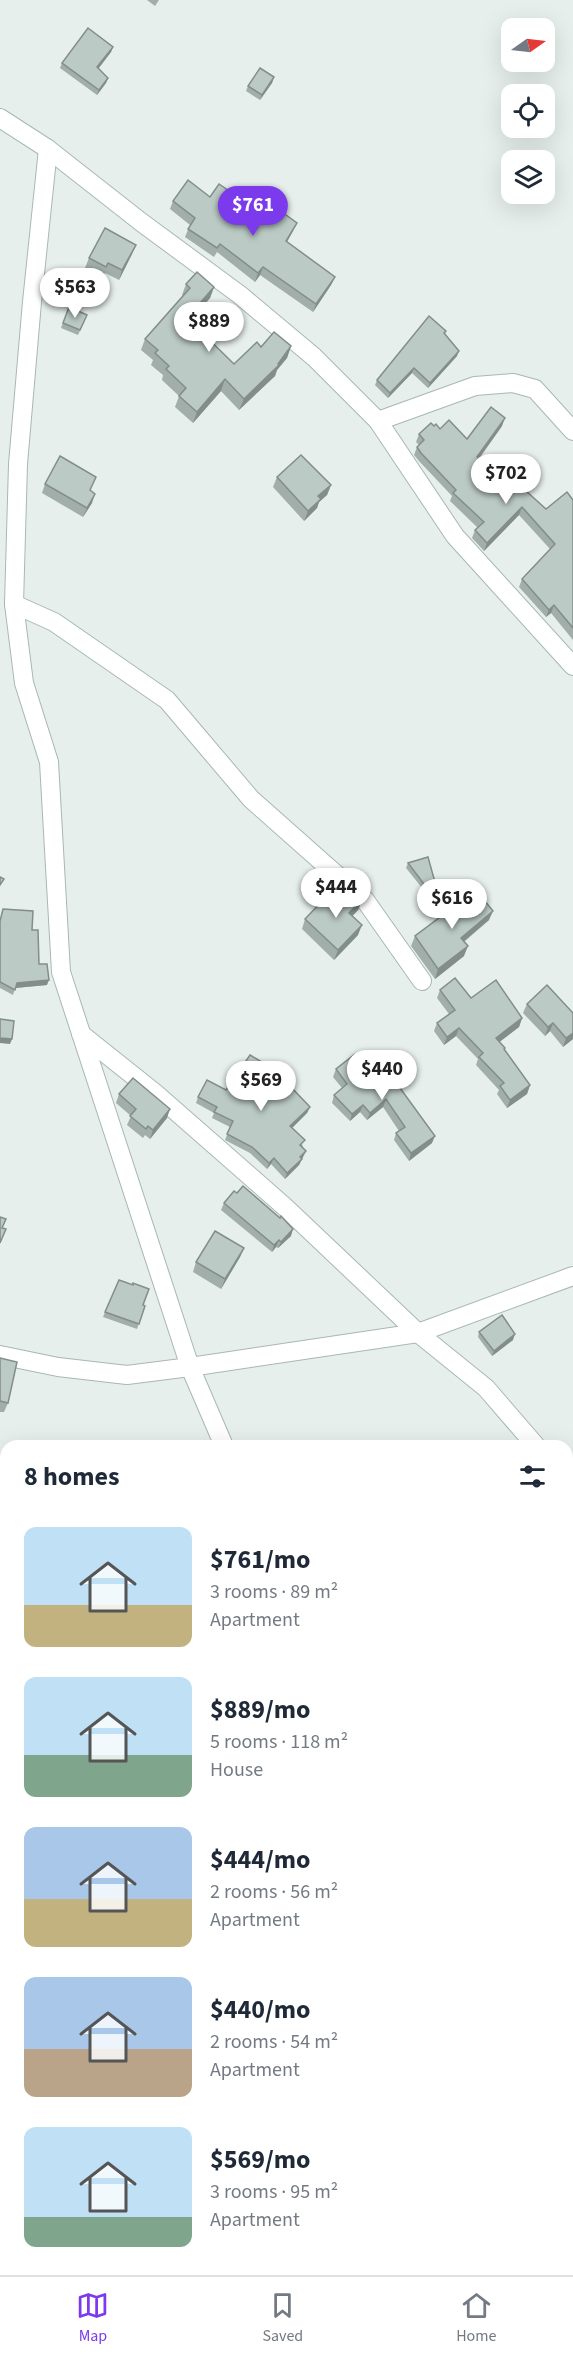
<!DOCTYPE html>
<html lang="en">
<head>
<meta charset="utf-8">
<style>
  body { margin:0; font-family:"Source Sans 3",sans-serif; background:#f2f2f3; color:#1f2937; height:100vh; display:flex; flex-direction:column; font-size:22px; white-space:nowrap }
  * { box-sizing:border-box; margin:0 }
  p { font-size:20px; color:#747a83 }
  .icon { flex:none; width:33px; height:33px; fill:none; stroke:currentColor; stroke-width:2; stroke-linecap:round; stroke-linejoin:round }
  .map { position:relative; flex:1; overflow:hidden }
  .sheet { position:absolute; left:0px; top:1440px; width:573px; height:836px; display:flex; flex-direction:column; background:#fff; border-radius:18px 18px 0 0; box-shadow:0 6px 24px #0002 }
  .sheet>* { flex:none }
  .needle { width:39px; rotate:76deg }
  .buttons { position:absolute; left:501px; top:18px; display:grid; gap:12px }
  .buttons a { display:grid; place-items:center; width:54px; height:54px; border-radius:12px; background:#fff; box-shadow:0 6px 24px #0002; font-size:30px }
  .price { position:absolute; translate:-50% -51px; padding:0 14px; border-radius:21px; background:#fff; color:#222; font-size:20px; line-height:39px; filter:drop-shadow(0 2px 3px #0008) }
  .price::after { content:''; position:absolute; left:50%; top:36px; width:18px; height:14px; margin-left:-9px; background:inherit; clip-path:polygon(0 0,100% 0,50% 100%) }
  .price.on { background:#7c3aed; color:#fff }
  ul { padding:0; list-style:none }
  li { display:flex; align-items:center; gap:18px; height:150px; padding:0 24px }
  li span { display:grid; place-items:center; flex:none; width:168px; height:120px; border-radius:12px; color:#555 }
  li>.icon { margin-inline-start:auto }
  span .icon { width:72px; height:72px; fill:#fffc; stroke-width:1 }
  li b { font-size:26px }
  h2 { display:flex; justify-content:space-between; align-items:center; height:72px; padding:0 24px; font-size:26px }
  .menu { display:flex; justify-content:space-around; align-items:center; height:84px; border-top:2px solid #e0e1e3; background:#fff; font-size:16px; color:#747a83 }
  .menu a { display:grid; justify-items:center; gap:3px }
  .menu .on { color:#7c3aed }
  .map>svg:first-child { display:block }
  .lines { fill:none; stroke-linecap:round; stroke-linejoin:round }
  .minor-casing { stroke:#a8b8b2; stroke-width:20 }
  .minor { stroke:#fff; stroke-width:18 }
  .wall { fill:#a1aea9 }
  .shaded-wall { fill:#838d89 }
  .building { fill:#bbcac4; stroke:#838d89; stroke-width:1.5 }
</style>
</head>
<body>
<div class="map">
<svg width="573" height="2275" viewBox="0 0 573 2275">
  <rect width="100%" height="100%" fill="#e6efeb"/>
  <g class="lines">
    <g class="minor-casing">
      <g id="minor">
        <polyline points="0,118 48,149 141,222 240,295 314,357 378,421 455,536 573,666"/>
        <polyline points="48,149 32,302 18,464 14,604 24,683 49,762 61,972 190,1367 224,1446"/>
        <polyline points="378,421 475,386 513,383 535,389 573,431"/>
        <polyline points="14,604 54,622 167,700 251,799 365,900 422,981"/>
        <polyline points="81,1034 155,1093 285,1207 418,1333 486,1388 536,1446"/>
        <polyline points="0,1355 58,1367 127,1375 190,1367 418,1333 573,1276"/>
        <polyline points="567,1489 573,1500"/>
        <polyline points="0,1775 6,1776"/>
        <polyline points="0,1965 6,1965"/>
        <polyline points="500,2270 503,2275"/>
        <polyline points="389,2275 390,2270"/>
      </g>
    </g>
    <use href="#minor" class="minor"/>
  </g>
  <g class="wall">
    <polygon points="147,0 159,0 155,6"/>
    <polygon points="113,47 111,52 98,69 108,78 106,83 97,95 60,68 62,63"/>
    <polygon points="274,77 272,83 260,100 246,91 248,86"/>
    <polygon points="210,197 238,197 293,231 287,242 335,277 331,285 313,312 260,275 255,282 217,252 214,257 185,237 190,225 170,209 173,201"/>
    <polygon points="132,254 119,280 105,273 103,276 85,268 89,258"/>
    <polygon points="186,284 214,287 210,298 190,321 234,364 261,347 291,346 287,358 277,370 275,376 239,410 221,391 193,423 175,407 179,396 162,380 163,375 151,365 153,360 141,350 145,339 183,296 182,295"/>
    <polygon points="69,307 87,315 78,335 61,328"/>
    <polygon points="446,331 445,334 457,356 428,388 412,373 388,398 375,385 377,380"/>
    <polygon points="434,426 467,439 502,426 479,459 508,487 546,509 573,500 573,640 551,613 546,617 519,587 522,579 550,549 519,515 484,551 472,538 475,530 478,528 450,501 452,496 419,461 414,455 417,447 419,445 416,442 419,434"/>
    <polygon points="277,477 331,485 327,495 319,502 317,508 304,521 273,487"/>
    <polygon points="45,484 90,491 92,503 83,517 42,493"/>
    <polygon points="408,863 441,904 439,909 406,868"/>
    <polygon points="362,900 358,910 352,916 358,935 334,960 302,929 305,919 338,902"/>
    <polygon points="441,910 463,910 489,920 464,942 464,956 435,979 411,946 415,936 437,919"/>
    <polygon points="0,920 32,930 39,964 47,985 15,988 13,995 0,988"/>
    <polygon points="440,990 471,998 522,1018 519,1027 499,1042 530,1085 527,1094 507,1108 497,1094 499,1090 476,1065 478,1059 456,1036 444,1045 434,1031 437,1023 449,1014 437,998"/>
    <polygon points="527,1004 573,1013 573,1039 563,1047 550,1031 545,1036 523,1013"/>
    <polygon points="336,1069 371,1075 432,1143 409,1161 394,1140 396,1133 399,1131 383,1107 367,1120 360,1112 350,1121 332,1103 334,1095 342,1088 333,1077"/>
    <polygon points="290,1083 289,1085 310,1107 307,1113 292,1128 303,1146 302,1147 306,1151 299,1165 285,1179 271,1164 267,1169 250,1153 225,1140 230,1127 212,1118 214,1113 196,1103 198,1097 226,1090"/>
    <polygon points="119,1094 167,1118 150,1139 145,1135 143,1138 127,1125 131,1116 116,1103"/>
    <polygon points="224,1203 291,1236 278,1248 276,1247 272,1252 221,1210"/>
    <polygon points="244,1248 240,1257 221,1289 193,1272 196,1262"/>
    <polygon points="119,1280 143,1305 145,1306 137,1329 103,1317"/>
    <polygon points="479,1332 513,1340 492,1356 478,1337"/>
    <polygon points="0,1358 8,1403 4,1412 0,1412"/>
    <polygon points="573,2073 573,2110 571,2111 567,2099 567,2076"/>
    <polygon points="527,2270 554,2270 557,2275 527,2275 526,2273"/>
  </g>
  <g class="shaded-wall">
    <polygon points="113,47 111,52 95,73 97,67"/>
    <polygon points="274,77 272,83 260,100 262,95"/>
    <polygon points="108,78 106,83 97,95 99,90"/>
    <polygon points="297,223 293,231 282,250 286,241"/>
    <polygon points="136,245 132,254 119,280 122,270"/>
    <polygon points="263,267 260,275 255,282 258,273"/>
    <polygon points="335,277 331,285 313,312 316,304"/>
    <polygon points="214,287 210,298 183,329 187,318"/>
    <polygon points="291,346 287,358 277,370 275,376 239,410 244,399 278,364"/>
    <polygon points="459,351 457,356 428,388 430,383"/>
    <polygon points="414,368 412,373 388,398 390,393"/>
    <polygon points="225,379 221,391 193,423 197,412"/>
    <polygon points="505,418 502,426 474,465 477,457"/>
    <polygon points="331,485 327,495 319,502 317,508 304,521 308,511 318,496"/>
    <polygon points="95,494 92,503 83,517 87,508"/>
    <polygon points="522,507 519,515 484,551 487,543"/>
    <polygon points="554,605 551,613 546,617 549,610"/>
    <polygon points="362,900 358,910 346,923 349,913"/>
    <polygon points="493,911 489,920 457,947 461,938"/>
    <polygon points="362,925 358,935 334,960 338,950"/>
    <polygon points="468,946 464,956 435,979 438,969"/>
    <polygon points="49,980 47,985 15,988 17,983"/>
    <polygon points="522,1018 519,1027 493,1047 496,1038"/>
    <polygon points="553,1023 550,1031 545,1036 548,1027"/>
    <polygon points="459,1028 456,1036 444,1045 447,1037"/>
    <polygon points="573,1033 573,1039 563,1047 566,1038"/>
    <polygon points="0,1038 12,1039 10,1044 0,1043"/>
    <polygon points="530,1085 527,1094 507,1108 510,1100"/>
    <polygon points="386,1099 383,1107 367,1120 370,1113"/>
    <polygon points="363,1105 360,1112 350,1121 352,1114"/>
    <polygon points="310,1107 307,1113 288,1132 290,1126"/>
    <polygon points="170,1109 167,1118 150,1139 153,1130"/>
    <polygon points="435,1136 432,1143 409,1161 411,1153"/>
    <polygon points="306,1151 299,1165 285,1179 287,1173 300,1157"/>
    <polygon points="274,1158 271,1164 267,1169 269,1163"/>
    <polygon points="293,1229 291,1236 278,1248 281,1242"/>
    <polygon points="279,1240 276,1247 272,1252 274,1245"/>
    <polygon points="244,1248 240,1257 221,1289 225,1279"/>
    <polygon points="515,1334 513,1340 492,1356 494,1351"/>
    <polygon points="573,1613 573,1619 567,1624 567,1618"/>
  </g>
  <g class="building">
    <polygon points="88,28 113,47 97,67 108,78 99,90 62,63"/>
    <polygon points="260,68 274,77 262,95 248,86"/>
    <polygon points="188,180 210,197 219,184 238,197 242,191 271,212 275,207 297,223 286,241 335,277 316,304 263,267 258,273 220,244 217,248 188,229 195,218 173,201"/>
    <polygon points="105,228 136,245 122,270 108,263 106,267 89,258"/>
    <polygon points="197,272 214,287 187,318 234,364 257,342 261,347 274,332 291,346 278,364 279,365 244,399 225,379 197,412 179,396 186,388 166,369 169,366 155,353 158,350 145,339 190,288 186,284"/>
    <polygon points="69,307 87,315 80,330 63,323"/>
    <polygon points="429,316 446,331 444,333 459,351 430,383 414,368 390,393 377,380"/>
    <polygon points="491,407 505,418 477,457 508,487 515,481 546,509 567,492 573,500 573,628 554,605 549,610 522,579 555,544 522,507 487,543 475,530 484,522 453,493 456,490 421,453 417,447 424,440 419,434 431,423 434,426 436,424 440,429 449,420 467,439"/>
    <polygon points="301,455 331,485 318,496 321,499 308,511 277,477"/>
    <polygon points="60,456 96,477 90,490 95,494 87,508 45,484"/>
    <polygon points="428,857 441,904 440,905 408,863"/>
    <polygon points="0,877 4,879 0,885"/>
    <polygon points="352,890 362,900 349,913 362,925 338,950 305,919 329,894 338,902"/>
    <polygon points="480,895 493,911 461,938 468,946 438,969 415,936 444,914 441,910 454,898 463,910"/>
    <polygon points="3,909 33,911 32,930 38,930 39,964 47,964 49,980 17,983 15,990 0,982 0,921"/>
    <polygon points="455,978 471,998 496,980 522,1018 496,1038 505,1048 504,1049 530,1085 510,1100 500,1086 504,1083 479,1057 483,1053 459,1028 447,1037 437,1023 455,1010 440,990"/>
    <polygon points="547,985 573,1013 573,1033 566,1038 553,1023 548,1027 527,1004"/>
    <polygon points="0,1019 14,1021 12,1039 0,1038"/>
    <polygon points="355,1054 371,1075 375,1071 387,1082 392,1077 435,1136 411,1153 396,1133 405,1127 386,1099 370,1113 363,1105 352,1114 334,1095 347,1084 336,1069"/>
    <polygon points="250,1055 282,1074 290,1083 289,1085 310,1107 290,1126 305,1140 300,1145 306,1151 300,1157 302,1159 287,1173 274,1158 269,1163 252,1147 227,1134 233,1121 214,1112 217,1107 198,1097 207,1080 226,1090"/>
    <polygon points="133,1078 170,1109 153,1130 148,1126 146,1129 130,1116 136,1109 119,1094"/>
    <polygon points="243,1186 280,1218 281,1216 293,1229 281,1242 279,1240 274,1245 224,1203 234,1191 237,1193"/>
    <polygon points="0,1217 6,1219 2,1228 6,1229 0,1243"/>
    <polygon points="215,1231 244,1248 225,1279 196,1262"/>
    <polygon points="119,1280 133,1285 133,1283 149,1289 143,1305 145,1306 139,1324 105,1312"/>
    <polygon points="502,1315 515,1334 494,1351 479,1332"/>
    <polygon points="0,1358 17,1362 8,1403 0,1401"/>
    <polygon points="573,1576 573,1613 567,1618 567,1581"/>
    <polygon points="0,2038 2,2038 0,2061"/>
    <polygon points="573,2073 573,2105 567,2090 567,2076"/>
    <polygon points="109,2270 129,2270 127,2275 107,2275"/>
    <polygon points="471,2270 472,2270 475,2275 459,2275"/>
    <polygon points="529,2270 554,2270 557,2275 532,2275"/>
  </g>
</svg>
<div class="buttons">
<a><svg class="needle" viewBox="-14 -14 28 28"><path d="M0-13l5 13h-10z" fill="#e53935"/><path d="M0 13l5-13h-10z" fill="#747a83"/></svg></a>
<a><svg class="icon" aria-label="locate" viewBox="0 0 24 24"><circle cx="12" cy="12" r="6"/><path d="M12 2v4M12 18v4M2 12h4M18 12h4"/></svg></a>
<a><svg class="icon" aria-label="layers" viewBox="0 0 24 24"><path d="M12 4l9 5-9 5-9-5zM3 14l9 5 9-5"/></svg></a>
</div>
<b class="price on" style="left:253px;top:237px">$761</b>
<b class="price" style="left:75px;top:319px">$563</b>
<b class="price" style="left:209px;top:353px">$889</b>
<b class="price" style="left:506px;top:505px">$702</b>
<b class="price" style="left:336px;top:919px">$444</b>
<b class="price" style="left:452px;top:930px">$616</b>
<b class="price" style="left:382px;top:1101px">$440</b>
<b class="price" style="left:261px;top:1112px">$569</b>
<section class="sheet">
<h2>8 homes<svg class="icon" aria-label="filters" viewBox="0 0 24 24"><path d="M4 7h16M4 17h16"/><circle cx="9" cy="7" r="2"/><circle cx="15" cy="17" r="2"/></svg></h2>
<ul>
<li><span style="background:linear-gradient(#bfe0f5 65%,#c2b280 0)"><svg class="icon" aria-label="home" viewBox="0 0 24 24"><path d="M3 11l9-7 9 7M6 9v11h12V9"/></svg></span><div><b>$761/mo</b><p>3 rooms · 89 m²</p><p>Apartment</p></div></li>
<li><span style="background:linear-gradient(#bfe0f5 65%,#7fa58c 0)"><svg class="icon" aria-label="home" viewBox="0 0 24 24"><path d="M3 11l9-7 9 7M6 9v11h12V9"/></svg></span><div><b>$889/mo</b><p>5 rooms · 118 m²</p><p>House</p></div></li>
<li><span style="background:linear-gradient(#a9c7e8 60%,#c2b280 0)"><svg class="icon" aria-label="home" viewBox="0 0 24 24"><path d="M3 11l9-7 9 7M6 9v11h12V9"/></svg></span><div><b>$444/mo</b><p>2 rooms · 56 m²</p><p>Apartment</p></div></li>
<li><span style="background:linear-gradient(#a9c7e8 60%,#b9a48a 0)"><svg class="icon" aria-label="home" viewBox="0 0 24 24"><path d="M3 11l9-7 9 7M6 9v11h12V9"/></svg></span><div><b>$440/mo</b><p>2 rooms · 54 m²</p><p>Apartment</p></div></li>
<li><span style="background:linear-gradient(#bfe0f5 75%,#7fa58c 0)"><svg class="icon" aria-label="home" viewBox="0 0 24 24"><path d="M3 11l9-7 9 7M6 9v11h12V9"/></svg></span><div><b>$569/mo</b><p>3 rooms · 95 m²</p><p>Apartment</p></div></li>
</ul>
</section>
</div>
<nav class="menu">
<a class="on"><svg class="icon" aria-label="map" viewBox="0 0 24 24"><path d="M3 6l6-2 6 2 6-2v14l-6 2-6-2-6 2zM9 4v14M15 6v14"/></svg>Map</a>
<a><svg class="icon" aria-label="saved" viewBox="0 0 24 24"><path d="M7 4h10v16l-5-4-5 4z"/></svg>Saved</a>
<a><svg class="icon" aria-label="home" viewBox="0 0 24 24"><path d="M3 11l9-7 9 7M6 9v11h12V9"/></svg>Home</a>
</nav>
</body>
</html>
